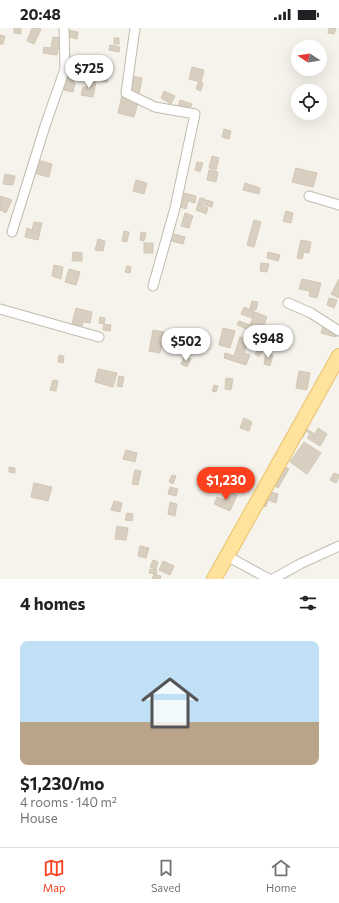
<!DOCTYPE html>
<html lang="en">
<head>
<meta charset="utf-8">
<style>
  body { margin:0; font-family:Commissioner,sans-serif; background:#f6f6f6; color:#202124; height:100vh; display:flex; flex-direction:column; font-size:15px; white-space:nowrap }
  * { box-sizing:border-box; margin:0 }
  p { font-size:13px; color:#757577 }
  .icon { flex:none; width:22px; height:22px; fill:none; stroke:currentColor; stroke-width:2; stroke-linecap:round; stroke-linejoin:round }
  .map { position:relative; height:551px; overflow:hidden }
  .side { display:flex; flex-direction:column; background:#fff; flex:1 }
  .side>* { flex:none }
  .needle { width:26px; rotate:282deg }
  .fabs { position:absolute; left:291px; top:12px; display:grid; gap:8px }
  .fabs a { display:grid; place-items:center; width:36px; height:36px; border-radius:50%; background:#fff; box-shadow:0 4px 16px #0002; font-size:20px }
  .price { position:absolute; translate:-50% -34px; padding:0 9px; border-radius:14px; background:#fff; color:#222; font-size:13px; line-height:26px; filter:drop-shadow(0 1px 2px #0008) }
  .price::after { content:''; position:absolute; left:50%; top:24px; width:12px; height:9px; margin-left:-6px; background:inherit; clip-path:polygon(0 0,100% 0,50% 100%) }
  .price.selected { background:#fc3f1d; color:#fff }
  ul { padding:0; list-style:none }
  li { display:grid; align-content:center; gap:8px; height:212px; padding:0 20px }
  li span { display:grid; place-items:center; height:124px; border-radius:8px; color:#555 }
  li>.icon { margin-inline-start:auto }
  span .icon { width:72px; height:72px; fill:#fffc; stroke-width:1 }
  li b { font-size:17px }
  h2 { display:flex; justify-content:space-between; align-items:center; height:48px; padding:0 20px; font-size:17px }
  .status { display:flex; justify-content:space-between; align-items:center; height:28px; padding:0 20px; background:#fff; direction:ltr }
  .status svg { height:11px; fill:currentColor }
  .tab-bar { display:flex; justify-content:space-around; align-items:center; height:56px; border-top:1px solid #e0e0e0; background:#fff; font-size:11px; color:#757577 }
  .tab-bar a { display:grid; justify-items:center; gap:2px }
  .tab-bar .selected { color:#fc3f1d }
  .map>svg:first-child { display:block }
  .building { fill:#d8cfc1; stroke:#d3c7b4 }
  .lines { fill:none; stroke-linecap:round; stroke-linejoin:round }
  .street-casing { stroke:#c2bbae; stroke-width:11 }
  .primary-casing { stroke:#e6c16a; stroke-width:16 }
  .street { stroke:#fff; stroke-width:9 }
  .primary { stroke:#ffe39c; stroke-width:14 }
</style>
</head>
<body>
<div class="status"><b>20:48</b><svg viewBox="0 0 49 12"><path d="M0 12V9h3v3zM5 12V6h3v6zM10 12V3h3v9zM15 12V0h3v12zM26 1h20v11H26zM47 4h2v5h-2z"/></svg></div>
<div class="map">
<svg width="339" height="551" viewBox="0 0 339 551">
  <rect width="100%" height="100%" fill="#f6f3ec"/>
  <g class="building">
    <polygon points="14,0 21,0 21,6 14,5"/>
    <polygon points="32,0 37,0 41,1 34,16 27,13"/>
    <polygon points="329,0 336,0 334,6 328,5"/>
    <polygon points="67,2 78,4 77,11 66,8"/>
    <polygon points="0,7 5,8 3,16 0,16"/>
    <polygon points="53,9 60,10 57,27 43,25 44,19 51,20"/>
    <rect x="114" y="10" width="5" height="6"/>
    <polygon points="110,17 120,19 119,24 109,22"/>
    <polygon points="192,39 204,42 201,54 189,51"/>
    <polygon points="68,46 74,47 73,55 75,55 73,64 64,62"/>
    <polygon points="101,47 108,49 107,54 100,53"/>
    <polygon points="131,48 142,50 139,66 128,64"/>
    <polygon points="88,53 96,54 93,69 81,67 83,59 87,60"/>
    <polygon points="199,53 203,55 201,63 196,61"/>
    <polygon points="164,63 175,68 171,76 161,70"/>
    <polygon points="122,67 139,71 134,89 118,85"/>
    <polygon points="180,72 192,76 189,83 178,79"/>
    <polygon points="224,101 231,103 229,111 222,109"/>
    <polygon points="212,128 219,130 216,142 209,140"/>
    <polygon points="37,132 52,136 49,149 33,145"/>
    <polygon points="197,134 203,135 200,144 195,142"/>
    <polygon points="296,140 317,145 313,159 292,154"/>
    <polygon points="209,142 218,144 216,154 207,152"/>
    <polygon points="5,146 15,148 13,157 3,156"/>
    <polygon points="136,152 147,155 144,166 133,163"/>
    <polygon points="245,155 260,160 259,166 243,162"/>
    <polygon points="180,164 196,168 195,175 188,173 186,181 177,178"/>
    <polygon points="0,168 12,172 6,185 0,182"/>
    <polygon points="200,170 205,171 202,178 208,180 206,186 196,182"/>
    <polygon points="206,172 213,174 212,179 204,177"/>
    <polygon points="286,183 293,185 291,195 283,193"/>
    <polygon points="185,185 193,188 189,200 181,198"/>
    <polygon points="254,192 261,194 254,219 247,217"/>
    <polygon points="34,194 42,195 38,212 25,209 27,200 32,202"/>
    <polygon points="124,203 129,204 127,214 122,213"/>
    <polygon points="141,204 146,205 144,213 140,212"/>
    <polygon points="170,205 185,209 183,216 168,212"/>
    <polygon points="98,211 105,213 103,223 95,222"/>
    <polygon points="301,212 311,214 309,225 304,224 302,231 297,230"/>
    <rect x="144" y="215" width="9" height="10"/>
    <polygon points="73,224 82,225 82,233 72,233"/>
    <polygon points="268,224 280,227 278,233 267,230"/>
    <polygon points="261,235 269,236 267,244 260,243"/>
    <polygon points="54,237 63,239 61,251 52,248"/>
    <polygon points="127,238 131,239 130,245 125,244"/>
    <polygon points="69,241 80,244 76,257 65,254"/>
    <polygon points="302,251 321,255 317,270 309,268 310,263 299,261"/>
    <polygon points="339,251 339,270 331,266"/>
    <polygon points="329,270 337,272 334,280 327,277"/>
    <polygon points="252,273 258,274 256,282 250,281"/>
    <polygon points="244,279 254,283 252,290 241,286"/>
    <polygon points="76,280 92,284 90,295 83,294 82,298 72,296"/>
    <polygon points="255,284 267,289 262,303 277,308 274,316 250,308 252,303 237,297 239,293 250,297"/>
    <polygon points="100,289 105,290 104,296 111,297 110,303 103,302 104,296 99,295"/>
    <polygon points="325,293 339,300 336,309 321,305"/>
    <polygon points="223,300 235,303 230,320 219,317"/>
    <polygon points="153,302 164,304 160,325 149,323"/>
    <polygon points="240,309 249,311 244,325 250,327 246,337 224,330 225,325 234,328"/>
    <polygon points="259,316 265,320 259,329 255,326 257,323 255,322"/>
    <polygon points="266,325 273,327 270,338 264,336"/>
    <polygon points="59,327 64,328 63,335 58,334"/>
    <polygon points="185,328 191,331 187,339 181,336"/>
    <polygon points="98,341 117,345 113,359 95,354"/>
    <polygon points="299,343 310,345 307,362 296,360"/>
    <polygon points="119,348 124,349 122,359 117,358"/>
    <polygon points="226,350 233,351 231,362 225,361"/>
    <polygon points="53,352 58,353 56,363 50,362"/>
    <polygon points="214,357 218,358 216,364 212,363"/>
    <polygon points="244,390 252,394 249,403 240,400"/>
    <polygon points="309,394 310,395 306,401 315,406 318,400 327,406 320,418 307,410 310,406 306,403 303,409 300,408"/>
    <polygon points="304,414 321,425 307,446 290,434"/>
    <polygon points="126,422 137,425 135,434 123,431"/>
    <polygon points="282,437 289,441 278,460 271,455"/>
    <polygon points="9,439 15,440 15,445 9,444"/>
    <polygon points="135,442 141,443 138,457 132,456"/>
    <polygon points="334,445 339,447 339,449 336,455 330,452"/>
    <polygon points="172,447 176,448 173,456 169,454"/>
    <polygon points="215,448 221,451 220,455 214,453"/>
    <polygon points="34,455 52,459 48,473 31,469"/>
    <polygon points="170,459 178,461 176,468 168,466"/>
    <polygon points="264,462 278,466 276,475 268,472 266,479 259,477"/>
    <polygon points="228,463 237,467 230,483 214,476 217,469 224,472"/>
    <polygon points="114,473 122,475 120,484 111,482"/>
    <polygon points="170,474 177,476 175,488 168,486"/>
    <polygon points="127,485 133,486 132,493 125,492"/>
    <polygon points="117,498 128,500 126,512 115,511"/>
    <polygon points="140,518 149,520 146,530 138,528"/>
    <polygon points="153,532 158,534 156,541 150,539"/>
    <polygon points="163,533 174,538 170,547 159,542"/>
    <polygon points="150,541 157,542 156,546 149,545"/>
    <polygon points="154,546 161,548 160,551 152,551"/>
  </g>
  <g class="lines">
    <g class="street-casing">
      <g id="street">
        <polyline points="135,0 126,65 155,79 195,86 175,180 153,258"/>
        <polyline points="309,168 339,177"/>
        <polyline points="12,204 45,98 65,41 64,0"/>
        <polyline points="288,275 311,285 339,303"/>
        <polyline points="0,281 99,309"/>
        <polyline points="227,528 269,551"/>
        <polyline points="273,551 300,536 339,518"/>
      </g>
    </g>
    <g class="primary-casing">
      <polyline id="primary" points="214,551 339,328"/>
    </g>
    <use href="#street" class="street"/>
    <use href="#primary" class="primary"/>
  </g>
</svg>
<div class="fabs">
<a><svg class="needle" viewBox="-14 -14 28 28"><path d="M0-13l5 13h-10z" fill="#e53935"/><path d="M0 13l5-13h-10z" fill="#757577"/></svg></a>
<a><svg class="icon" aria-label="locate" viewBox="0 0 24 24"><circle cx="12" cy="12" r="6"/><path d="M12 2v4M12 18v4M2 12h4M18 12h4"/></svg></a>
</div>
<b class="price" style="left:89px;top:61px">$725</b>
<b class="price" style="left:268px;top:331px">$948</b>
<b class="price" style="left:186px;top:334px">$502</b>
<b class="price selected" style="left:226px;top:473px">$1,230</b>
</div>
<section class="side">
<h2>4 homes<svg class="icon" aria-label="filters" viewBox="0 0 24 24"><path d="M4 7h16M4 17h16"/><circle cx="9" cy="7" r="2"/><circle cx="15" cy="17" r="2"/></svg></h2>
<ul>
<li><span style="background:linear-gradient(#bfe0f5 65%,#b9a48a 0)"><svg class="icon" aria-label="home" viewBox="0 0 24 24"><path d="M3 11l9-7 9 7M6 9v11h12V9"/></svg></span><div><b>$1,230/mo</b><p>4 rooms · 140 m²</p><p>House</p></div></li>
</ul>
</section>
<nav class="tab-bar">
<a class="selected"><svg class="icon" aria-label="map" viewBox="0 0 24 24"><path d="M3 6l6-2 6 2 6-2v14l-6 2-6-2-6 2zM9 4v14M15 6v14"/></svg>Map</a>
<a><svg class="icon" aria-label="saved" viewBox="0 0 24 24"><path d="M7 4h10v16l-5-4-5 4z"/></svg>Saved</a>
<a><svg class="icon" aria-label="home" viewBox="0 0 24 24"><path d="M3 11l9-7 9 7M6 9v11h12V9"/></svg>Home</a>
</nav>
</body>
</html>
